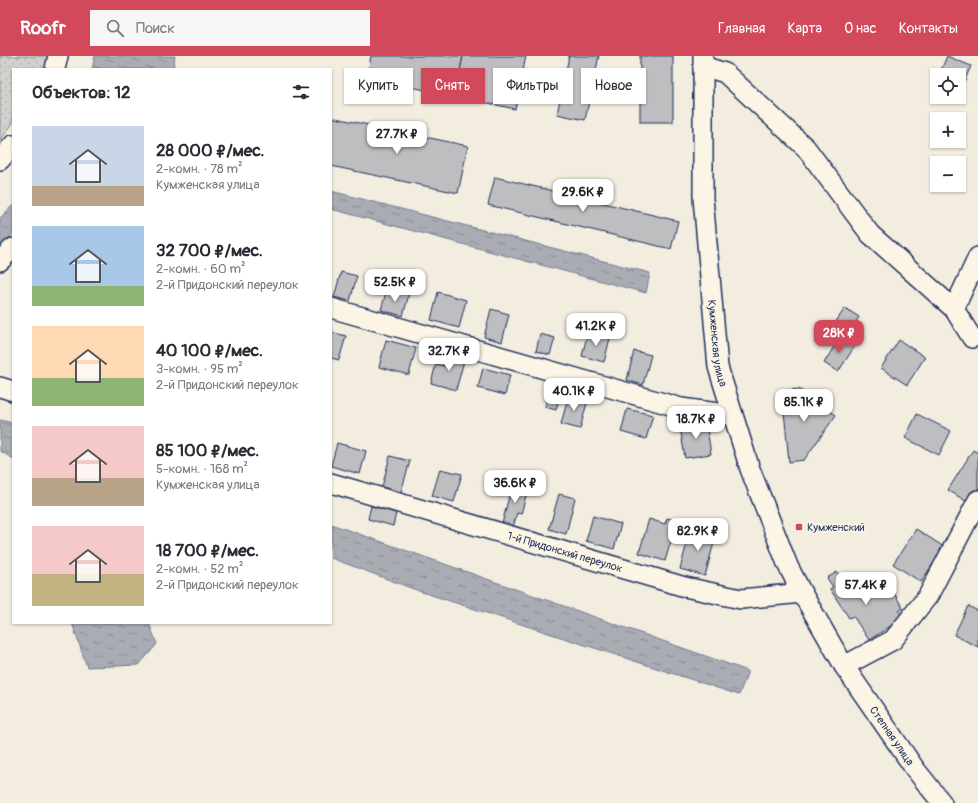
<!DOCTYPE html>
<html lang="ru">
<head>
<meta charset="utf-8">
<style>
  body { margin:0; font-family:Pangolin,sans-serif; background:#f7f7f7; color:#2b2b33; height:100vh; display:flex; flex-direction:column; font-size:15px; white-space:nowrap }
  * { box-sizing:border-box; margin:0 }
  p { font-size:13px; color:#7c7c81 }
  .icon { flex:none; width:22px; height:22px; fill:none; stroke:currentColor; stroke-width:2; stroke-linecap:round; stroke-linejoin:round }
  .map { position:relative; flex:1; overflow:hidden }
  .sheet { position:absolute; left:12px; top:12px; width:320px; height:556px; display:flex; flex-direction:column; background:#fff; border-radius:0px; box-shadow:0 1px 3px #0004 }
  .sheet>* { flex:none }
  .top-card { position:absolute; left:344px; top:12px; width:380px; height:36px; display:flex; gap:8px }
  .tools { position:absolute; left:930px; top:12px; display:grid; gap:8px }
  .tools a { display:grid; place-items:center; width:36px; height:36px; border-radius:0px; background:#fff; box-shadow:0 1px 3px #0004; font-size:20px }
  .price { position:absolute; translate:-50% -34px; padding:0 9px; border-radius:8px; background:#fff; color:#222; font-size:13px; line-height:26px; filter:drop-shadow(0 1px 2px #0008) }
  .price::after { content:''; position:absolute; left:50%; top:24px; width:12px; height:9px; margin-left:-6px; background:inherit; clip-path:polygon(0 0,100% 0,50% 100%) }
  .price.selected { background:#d1495b; color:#fff }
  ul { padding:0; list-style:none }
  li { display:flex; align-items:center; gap:12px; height:100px; padding:0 20px }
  li span { display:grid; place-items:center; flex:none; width:112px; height:80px; border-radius:0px; color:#555 }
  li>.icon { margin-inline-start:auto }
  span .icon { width:48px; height:48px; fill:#fffc; stroke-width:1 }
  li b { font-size:17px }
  h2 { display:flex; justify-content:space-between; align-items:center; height:48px; padding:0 20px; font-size:17px }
  .pill { padding:0 14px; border-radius:0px; background:#fff; box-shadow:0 1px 3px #0004; font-size:14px; line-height:36px }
  .pill.selected { background:#d1495b; color:#fff }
  header { display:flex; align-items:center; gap:24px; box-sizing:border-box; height:56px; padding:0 20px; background:#d1495b; color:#fff }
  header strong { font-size:19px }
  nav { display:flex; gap:22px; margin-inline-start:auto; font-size:14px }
  .search { width:280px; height:36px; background:#f7f7f7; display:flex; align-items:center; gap:10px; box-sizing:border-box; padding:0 14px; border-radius:0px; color:#7c7c81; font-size:15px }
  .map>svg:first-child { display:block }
  .garden { fill:url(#garden-dots); stroke:#778095 }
  .water { fill:url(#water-ripples); stroke:#707a91 }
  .building { fill:#bebec0; stroke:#1b2f5e }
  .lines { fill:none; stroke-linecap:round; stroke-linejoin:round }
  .minor-casing { stroke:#1b2f5e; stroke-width:22 }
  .minor { stroke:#fcf5e5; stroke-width:19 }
  .poi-dot { fill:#d1495b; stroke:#fcf5e5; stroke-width:1.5 }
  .labels { text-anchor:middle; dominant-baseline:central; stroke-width:3; stroke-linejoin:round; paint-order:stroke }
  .street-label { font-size:11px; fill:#1b2f5e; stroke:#fcf5e5 }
  .poi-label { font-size:11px; fill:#1b2f5e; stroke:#fcf5e5; text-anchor:start }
</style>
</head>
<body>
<header>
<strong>Roofr</strong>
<div class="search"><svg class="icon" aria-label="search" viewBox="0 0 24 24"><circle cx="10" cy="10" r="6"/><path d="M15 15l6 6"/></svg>Поиск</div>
<nav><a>Главная</a><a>Карта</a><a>О нас</a><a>Контакты</a></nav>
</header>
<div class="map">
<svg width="978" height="747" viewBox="0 0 978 747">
  <defs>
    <pattern id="garden-dots" width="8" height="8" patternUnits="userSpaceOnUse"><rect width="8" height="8" fill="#d3d1cc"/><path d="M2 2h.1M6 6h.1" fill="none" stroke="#b5b4b2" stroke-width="1.8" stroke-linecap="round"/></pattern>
    <pattern id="water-ripples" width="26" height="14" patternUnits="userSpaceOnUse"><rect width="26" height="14" fill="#a9acb3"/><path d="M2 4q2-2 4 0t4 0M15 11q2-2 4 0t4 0" fill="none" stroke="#898c95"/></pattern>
  </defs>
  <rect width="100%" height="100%" fill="#f3ede0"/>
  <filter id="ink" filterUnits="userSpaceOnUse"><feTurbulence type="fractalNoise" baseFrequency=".025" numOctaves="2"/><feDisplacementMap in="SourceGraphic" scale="8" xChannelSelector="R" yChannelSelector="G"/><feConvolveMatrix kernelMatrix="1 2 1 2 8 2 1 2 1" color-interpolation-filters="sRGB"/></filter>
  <g filter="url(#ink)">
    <polygon class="garden" points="0,0 64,0 54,13 13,13 13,67 0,85"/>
    <g class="water">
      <polygon points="95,0 175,0 173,13 92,13"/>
      <polygon points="331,135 650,217 646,237 331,153"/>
      <polygon points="13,149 13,178 0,191 0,162"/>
      <polygon points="0,364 13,367 13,404 12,402 0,395"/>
      <polygon points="331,468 748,615 739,639 419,535 331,502"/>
      <polygon points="72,567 149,567 157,588 139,609 87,611"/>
    </g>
    <g class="building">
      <polygon points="371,0 463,0 455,40 367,22"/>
      <polygon points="463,0 526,0 515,53 455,40"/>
      <polygon points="569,0 599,0 585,64 557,58"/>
      <rect x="640" y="0" width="33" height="66"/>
      <polygon points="947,0 971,10 959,37 959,19 939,19"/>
      <polygon points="331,61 468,90 458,137 331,110"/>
      <polygon points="495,121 678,165 671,193 488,149"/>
      <polygon points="341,216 357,220 350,245 334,241"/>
      <polygon points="386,236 399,239 400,236 409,238 403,260 381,254"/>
      <polygon points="438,236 466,244 459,272 431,264"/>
      <polygon points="845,252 859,261 846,281 832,272"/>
      <polygon points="491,253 509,258 502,286 484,281"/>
      <polygon points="331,276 346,280 339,304 331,302"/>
      <polygon points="588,276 610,282 604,306 582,300"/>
      <polygon points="540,278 555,282 550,299 536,295"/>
      <polygon points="840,281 855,290 838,316 824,307"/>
      <polygon points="386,284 416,292 409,319 379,311"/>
      <polygon points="899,284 925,301 907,329 881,312"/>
      <polygon points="634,295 651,299 643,329 627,324"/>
      <polygon points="447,297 465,301 456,334 431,327 436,308 444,310"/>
      <polygon points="483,312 510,319 505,339 478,332"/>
      <polygon points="550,331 561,334 556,354 545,351"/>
      <polygon points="799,333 836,359 804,404 789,406 782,335"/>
      <polygon points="569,338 588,343 580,373 561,368"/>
      <polygon points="627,353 653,359 646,383 621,376"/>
      <polygon points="917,358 951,375 939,399 905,382"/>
      <polygon points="706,366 711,398 685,402 680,371"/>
      <polygon points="337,387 366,395 360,418 331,410"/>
      <polygon points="973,394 978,397 978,433 969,447 948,434"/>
      <polygon points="390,400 410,405 401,436 382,431"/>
      <polygon points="440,413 462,418 454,446 432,440"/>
      <polygon points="512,428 528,432 521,458 517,457 513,471 502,468"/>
      <polygon points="559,438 575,442 566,478 549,473"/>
      <polygon points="371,450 396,457 393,470 368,463"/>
      <polygon points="593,460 621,468 614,493 586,485"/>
      <polygon points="667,462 677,465 665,505 639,497 649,463 665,468"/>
      <polygon points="691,472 716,479 705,520 680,513"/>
      <polygon points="916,473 944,491 921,526 893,508"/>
      <polygon points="837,516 843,526 852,520 863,536 873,529 881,542 892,534 903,552 899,555 903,562 869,584 853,560 849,562 830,533 833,531 827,522"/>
      <polygon points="968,550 978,555 978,591 954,579"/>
    </g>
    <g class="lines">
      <g class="minor-casing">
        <g id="minor">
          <path id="s1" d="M703,0V142L718,311L750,413L788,510L802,537L844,610L915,713L942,747"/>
          <polyline points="703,10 725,17 806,92 870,178 954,253 972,282"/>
          <polyline points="55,13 58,0"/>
          <polyline points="0,104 13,89"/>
          <polyline points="0,205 13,192"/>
          <polyline points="331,252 681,352 733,359"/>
          <polyline points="954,253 978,201"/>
          <polyline points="0,331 13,335"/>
          <path id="s2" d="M331,427L685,531L741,543L802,537"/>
          <polyline points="844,610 893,584 928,540 978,444"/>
        </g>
      </g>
      <use href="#minor" class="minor"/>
    </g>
  </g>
  <rect class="poi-dot" x="795" y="467" width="8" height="8" rx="2"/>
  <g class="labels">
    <g class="street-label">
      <text stroke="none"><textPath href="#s1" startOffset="288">Кумженская улица</textPath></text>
      <text stroke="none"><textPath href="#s2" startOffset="244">1-й Придонский переулок</textPath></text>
      <text stroke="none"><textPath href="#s1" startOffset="722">Степная улица</textPath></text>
    </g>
    <g class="poi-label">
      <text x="807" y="471">Кумженский</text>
    </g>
  </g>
</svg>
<div class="tools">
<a><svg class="icon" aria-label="locate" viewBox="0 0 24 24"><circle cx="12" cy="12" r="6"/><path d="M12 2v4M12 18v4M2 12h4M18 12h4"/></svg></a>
<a>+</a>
<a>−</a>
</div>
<b class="price" style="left:397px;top:99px">27.7K ₽</b>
<b class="price" style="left:583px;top:157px">29.6K ₽</b>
<b class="price" style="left:395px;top:247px">52.5K ₽</b>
<b class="price" style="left:596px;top:291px">41.2K ₽</b>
<b class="price selected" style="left:839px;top:298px">28K ₽</b>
<b class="price" style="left:449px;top:316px">32.7K ₽</b>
<b class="price" style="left:574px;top:356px">40.1K ₽</b>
<b class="price" style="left:804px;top:367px">85.1K ₽</b>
<b class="price" style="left:696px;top:384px">18.7K ₽</b>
<b class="price" style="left:515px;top:448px">36.6K ₽</b>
<b class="price" style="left:698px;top:496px">82.9K ₽</b>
<b class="price" style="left:866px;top:550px">57.4K ₽</b>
<div class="top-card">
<a class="pill">Купить</a>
<a class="pill selected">Снять</a>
<a class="pill">Фильтры</a>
<a class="pill">Новое</a>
</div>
<section class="sheet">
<h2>Объектов: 12<svg class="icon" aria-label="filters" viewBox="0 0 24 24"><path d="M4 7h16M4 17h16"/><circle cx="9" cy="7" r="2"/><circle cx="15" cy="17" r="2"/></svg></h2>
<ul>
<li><span style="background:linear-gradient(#c9d6e8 75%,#b9a48a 0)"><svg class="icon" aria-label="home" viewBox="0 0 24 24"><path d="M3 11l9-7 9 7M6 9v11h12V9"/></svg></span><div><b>28 000 ₽/мес.</b><p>2-комн. · 78 m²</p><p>Кумженская улица</p></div></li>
<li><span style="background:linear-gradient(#a9c7e8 75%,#8fb573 0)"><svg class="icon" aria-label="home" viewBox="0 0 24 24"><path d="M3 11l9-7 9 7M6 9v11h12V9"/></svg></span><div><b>32 700 ₽/мес.</b><p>2-комн. · 60 m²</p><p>2-й Придонский переулок</p></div></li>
<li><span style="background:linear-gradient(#ffd9b3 65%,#8fb573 0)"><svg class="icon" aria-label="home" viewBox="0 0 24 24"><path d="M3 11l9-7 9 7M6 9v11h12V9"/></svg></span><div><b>40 100 ₽/мес.</b><p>3-комн. · 95 m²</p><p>2-й Придонский переулок</p></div></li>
<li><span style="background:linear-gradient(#f6c9c9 65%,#b9a48a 0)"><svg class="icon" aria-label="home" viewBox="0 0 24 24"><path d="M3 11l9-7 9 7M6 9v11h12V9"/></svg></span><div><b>85 100 ₽/мес.</b><p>5-комн. · 168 m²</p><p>Кумженская улица</p></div></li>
<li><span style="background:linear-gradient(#f6c9c9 60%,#c2b280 0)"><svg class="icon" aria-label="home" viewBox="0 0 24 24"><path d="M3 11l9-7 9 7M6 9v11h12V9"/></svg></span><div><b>18 700 ₽/мес.</b><p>2-комн. · 52 m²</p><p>2-й Придонский переулок</p></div></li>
</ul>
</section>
</div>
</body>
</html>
